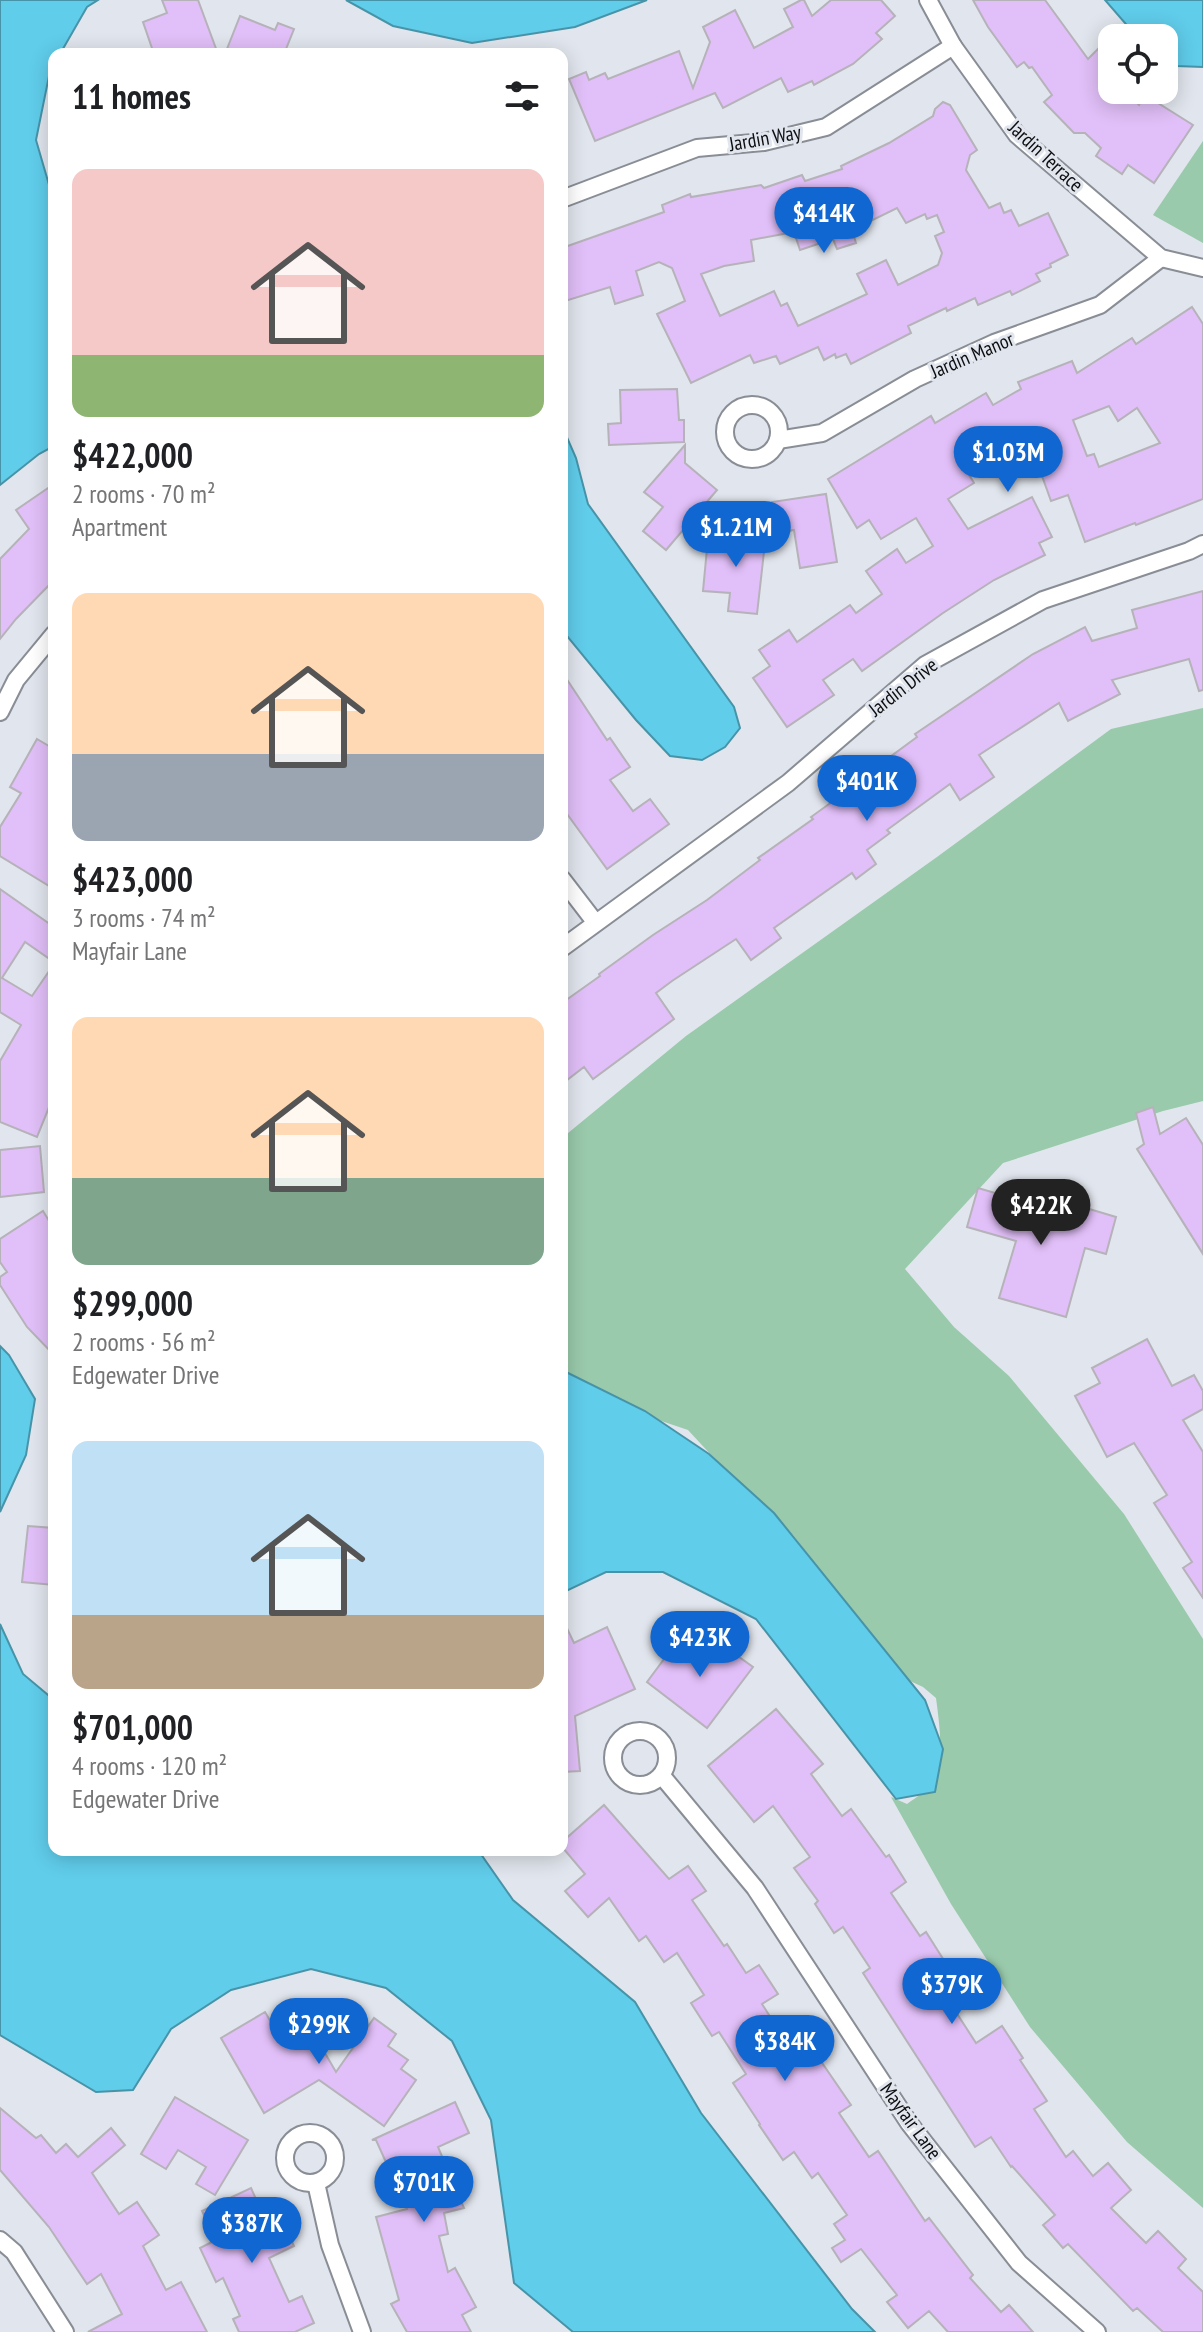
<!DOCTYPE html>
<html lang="en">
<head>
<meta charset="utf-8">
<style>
  body { margin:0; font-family:"PT Sans Narrow",sans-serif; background:#f6f6f6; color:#202124; height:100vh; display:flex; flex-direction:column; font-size:30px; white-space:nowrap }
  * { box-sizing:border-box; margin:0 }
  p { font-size:26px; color:#757577 }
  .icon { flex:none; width:44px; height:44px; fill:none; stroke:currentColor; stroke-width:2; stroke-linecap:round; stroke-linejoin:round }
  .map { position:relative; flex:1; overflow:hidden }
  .drawer { position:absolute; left:48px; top:48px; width:520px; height:1808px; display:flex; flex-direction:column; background:#fff; border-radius:16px; box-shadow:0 4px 20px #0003 }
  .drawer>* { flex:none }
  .buttons { position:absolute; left:1098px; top:24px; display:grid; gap:16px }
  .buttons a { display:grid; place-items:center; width:80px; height:80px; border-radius:16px; background:#fff; box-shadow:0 4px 20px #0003; font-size:40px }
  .price { position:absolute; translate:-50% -68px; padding:0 18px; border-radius:28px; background:#1067d1; color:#fff; font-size:26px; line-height:52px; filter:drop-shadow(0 2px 4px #0008) }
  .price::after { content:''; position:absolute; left:50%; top:48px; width:24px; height:18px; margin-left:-12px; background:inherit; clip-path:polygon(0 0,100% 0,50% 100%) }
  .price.current { background:#222; color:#fff }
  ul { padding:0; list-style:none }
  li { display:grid; align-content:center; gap:16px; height:424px; padding:0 24px }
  li span { display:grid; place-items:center; height:248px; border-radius:16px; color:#555 }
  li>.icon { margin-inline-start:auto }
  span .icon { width:144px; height:144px; fill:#fffc; stroke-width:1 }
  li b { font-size:34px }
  h2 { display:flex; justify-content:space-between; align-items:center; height:96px; padding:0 24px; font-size:34px }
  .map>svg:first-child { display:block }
  .green { fill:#99caab }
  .water { fill:#60cdeb; stroke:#4794a9; stroke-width:2 }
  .building { fill:#e1bff8; stroke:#b6b2b9; stroke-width:2; fill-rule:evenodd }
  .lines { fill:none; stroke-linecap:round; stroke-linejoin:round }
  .street-casing { stroke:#898d95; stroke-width:20 }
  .street { stroke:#fff; stroke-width:16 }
  .labels { text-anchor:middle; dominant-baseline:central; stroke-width:6; stroke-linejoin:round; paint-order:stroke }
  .street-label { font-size:20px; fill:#0d0e10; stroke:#e1e5ed }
</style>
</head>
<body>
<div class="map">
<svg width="1203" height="2332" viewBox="0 0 1203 2332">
  <rect width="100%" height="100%" fill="#e1e5ed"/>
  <g class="green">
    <polygon points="1203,141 1203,243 1153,215"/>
    <path d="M1203,708V1101L1163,1111L1003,1163L905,1269L954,1327L1009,1376L1124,1514L1203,1639V2208L1127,2142L1030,2027L951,1904L891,1797L907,1804C917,1797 932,1788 936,1777C944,1756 939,1720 936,1698L923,1687L880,1667L841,1618L817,1566L793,1535L775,1524L688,1430L605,1402L562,1381V1138L686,1036L937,857L1111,729Z"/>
  </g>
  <g class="water">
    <polygon points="0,0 98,0 87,7 60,54 54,54 54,64 50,71 36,140 54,202 54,446 39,454 0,485"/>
    <polygon points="346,0 647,0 575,27 472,43 393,26"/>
    <polygon points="1105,0 1203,0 1203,67 1176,66 1164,59 1164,38 1138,38"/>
    <polygon points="562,426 576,458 588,504 734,707 740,728 725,747 702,760 670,756 636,720 562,630"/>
    <polygon points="0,1346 9,1355 35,1399 26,1455 0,1512"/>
    <polygon points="562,1370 645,1411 709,1454 774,1513 925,1700 943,1749 935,1792 896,1799 756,1619 663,1572 606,1572 562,1593"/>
    <polygon points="0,1624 23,1674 54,1700 54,1850 478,1850 513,1900 635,2002 701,2113 852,2309 875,2332 573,2332 514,2283 491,2120 452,2041 386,1988 311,1969 231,1990 171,2029 133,2090 96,2092 0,2035"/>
  </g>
  <g class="building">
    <polygon points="162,0 198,0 218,54 154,54 143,22 167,13"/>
    <polygon points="801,0 804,0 812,16 831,0 881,0 895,16 876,33 882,39 853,64 814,85 812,81 788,92 781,78 723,108 715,93 595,141 569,79 586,72 589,80 605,73 608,79 679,51 693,88 710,42 703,27 735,10 754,48 793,27 784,9"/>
    <polygon points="973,0 1045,0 1088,59 1100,47 1112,59 1112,64 1103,73 1112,82 1112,90 1124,90 1139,105 1145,95 1193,125 1154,183 1128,165 1122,174 1096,156 1101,148 1085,133 1074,133 1044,102 1052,95 1032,67 1029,68 1024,62 1017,67 988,27"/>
    <polygon points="240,16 275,30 278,23 294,29 284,54 225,54"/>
    <path d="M943,102L950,105L977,150L970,155L966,170L989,208L1000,203L1004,213L1011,210L1019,226L1048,213L1068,255L1050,264L1051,267L1036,274L1040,281L1012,295L1010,291L978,305L975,298L947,311L946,308L908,326L911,333L851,364L846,354L836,358L835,354L824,360L818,347L780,364L776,356L754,363L750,355L691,383L657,314L685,301L672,268L659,262L636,271L643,295L615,304L610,287L562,302V248L664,212L662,205L690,194L691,197L761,185L764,188L802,175L805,181L842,169L841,166L889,143L933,116L935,109ZM897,208L906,223L925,214L927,219L937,215L944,232L935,236L942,253L938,265L898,285L886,260L857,274L867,294L798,326L787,303L781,306L774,291L720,316L701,274L724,266L754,261L751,240L794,232L800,250L833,239L837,249L856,243L852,230Z"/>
    <path d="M1192,307L1203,324V499L1136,525L1135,523L1085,542L1068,495L1051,501L1041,473L1052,469L1037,433L968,473L974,483L948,499L968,529L1032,497L1052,537L1039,543L1045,555L994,580L943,613L862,671L853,659L823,680L834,695L787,727L753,678L770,666L759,650L789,630L797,642L850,605L856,613L882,594L866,571L897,549L906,563L933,546L916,518L881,539L869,520L857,528L828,479L931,416L935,423L986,393L993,405L1021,389L1018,382L1072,361L1077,373L1132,338L1136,344ZM1109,406L1118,421L1137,408L1160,443L1099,467L1094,454L1087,456L1073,420Z"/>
    <polygon points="677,389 679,420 684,420 684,442 609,445 608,424 621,423 620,390"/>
    <polygon points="685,445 685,463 717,490 666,550 643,531 663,507 644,492"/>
    <polygon points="48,488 54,496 54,580 16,619 0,639 0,559 29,529 16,510"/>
    <polygon points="826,494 837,562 800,568 794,530 777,533 772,502"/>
    <polygon points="731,530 766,534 757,614 728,611 730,593 703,591 708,538 730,541"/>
    <polygon points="1203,591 1203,690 1199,691 1189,659 1112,680 1120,694 1068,721 1059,703 979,755 994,777 960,800 950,784 887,830 890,833 867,850 876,864 856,879 852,873 774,928 781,938 751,960 736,939 672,981 656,993 674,1019 593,1079 584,1067 562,1084 562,1003 600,976 599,974 653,935 707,900 760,860 758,858 813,819 811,817 865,778 864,776 917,737 915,734 1033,654 1085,627 1092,641 1137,628 1132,610"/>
    <polygon points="562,672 607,740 610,738 630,767 610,780 633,811 650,799 669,824 607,869 562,807"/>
    <polygon points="37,739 54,749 54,889 0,856 0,827 21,793 10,787"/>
    <polygon points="0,889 54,927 54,962 25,942 2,978 32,996 54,964 54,1095 37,1137 0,1122 0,1061 21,1025 0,1012"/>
    <polygon points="1153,1107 1160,1134 1186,1118 1203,1145 1203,1254 1137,1149 1144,1144 1136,1113"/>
    <polygon points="40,1146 44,1192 0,1197 0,1150"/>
    <polygon points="978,1188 1073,1216 1076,1205 1116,1217 1106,1254 1085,1248 1066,1317 999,1298 1016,1241 967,1227"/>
    <polygon points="43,1211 54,1229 54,1355 27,1327 0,1285 0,1277 7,1272 0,1262 0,1239"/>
    <polygon points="1147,1339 1172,1386 1194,1375 1203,1391 1203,1409 1183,1420 1203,1452 1203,1598 1183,1568 1192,1562 1154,1503 1167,1495 1134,1443 1107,1457 1075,1396 1100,1383 1092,1368"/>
    <polygon points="28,1526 54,1528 54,1585 22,1582"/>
    <polygon points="562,1618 574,1643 607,1627 635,1689 575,1716 580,1771 562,1772 562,1705 564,1705 562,1700"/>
    <polygon points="679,1639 702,1656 714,1639 753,1667 707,1728 647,1682"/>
    <polygon points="776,1709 823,1764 811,1774 842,1816 851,1809 886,1857 889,1855 906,1882 891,1893 920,1936 926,1932 945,1962 930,1972 976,2043 1002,2026 1023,2058 1020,2060 1047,2101 1034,2109 1066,2157 1073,2151 1093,2176 1108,2163 1131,2190 1111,2208 1146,2243 1158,2231 1186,2259 1178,2268 1203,2292 1203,2332 1163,2332 1137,2308 1133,2311 1068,2244 1063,2248 1043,2225 1055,2215 1012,2166 1011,2167 991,2137 975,2147 863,1973 870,1968 843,1927 834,1933 815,1904 818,1901 794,1868 810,1857 773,1806 754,1822 708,1766"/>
    <polygon points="604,1805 669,1879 688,1866 706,1891 692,1900 724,1946 727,1944 746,1973 759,1965 778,1994 762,2004 794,2054 809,2044 851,2105 839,2113 869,2157 878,2151 925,2221 929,2218 973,2275 970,2278 1001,2312 1009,2305 1033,2332 948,2332 929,2311 908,2328 887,2302 897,2295 861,2249 841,2262 832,2248 845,2240 834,2224 847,2215 818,2173 812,2178 794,2152 783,2160 759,2125 760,2124 733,2083 746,2074 719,2032 712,2036 691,2003 704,1995 677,1953 664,1962 646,1936 639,1941 609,1898 588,1917 565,1891 585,1874 562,1847 562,1842"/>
    <polygon points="265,2012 278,2034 305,2019 336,2072 374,2018 396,2034 388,2046 408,2060 401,2069 416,2080 384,2126 319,2080 264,2113 221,2038"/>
    <polygon points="175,2097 248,2140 215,2195 196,2184 206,2167 178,2150 166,2169 141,2154"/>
    <polygon points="455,2102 469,2133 438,2147 464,2208 444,2213 448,2234 439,2236 448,2272 455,2268 476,2307 462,2315 471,2332 407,2332 391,2304 399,2300 376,2217 407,2209 376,2140 372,2140"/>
    <polygon points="0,2108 36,2138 41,2135 56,2153 66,2144 78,2157 111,2128 125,2145 92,2173 119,2214 137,2202 159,2235 143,2246 166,2290 181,2282 207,2332 88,2332 122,2314 101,2274 87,2284 49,2227 0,2170"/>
    <polygon points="251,2188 265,2219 278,2213 294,2246 269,2258 289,2302 302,2296 314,2323 295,2332 239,2332 233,2319 240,2316 223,2278 216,2282 200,2248 216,2240 202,2211"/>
  </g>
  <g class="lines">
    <g class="street-casing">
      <g id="street">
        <polyline points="928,0 953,46 1017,135 1161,258 1203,268"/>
        <polyline points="562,199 697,148 764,142 826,127 953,46"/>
        <circle cx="752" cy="432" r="27"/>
        <polyline points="778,440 822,433 915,379 994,343 1100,305 1161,258"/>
        <polyline points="0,712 16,680 54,634"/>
        <polyline points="562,879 595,922"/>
        <polyline points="562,948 788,783 925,665 1043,600 1189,551 1203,544"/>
        <circle cx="640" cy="1758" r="27"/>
        <polyline points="662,1776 755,1888 909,2123 1019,2263 1097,2332"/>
        <circle cx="310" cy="2158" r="25"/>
        <polyline points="316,2183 330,2245 362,2332"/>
        <polyline points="0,2240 14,2252 65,2332"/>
      </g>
    </g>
    <use href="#street" class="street"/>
  </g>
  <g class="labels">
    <g class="street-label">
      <text transform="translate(765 138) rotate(-10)">Jardin Way</text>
      <text transform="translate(1046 156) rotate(43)">Jardin Terrace</text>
      <text transform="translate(972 355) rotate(-23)">Jardin Manor</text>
      <text transform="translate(903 687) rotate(-38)">Jardin Drive</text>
      <text transform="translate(911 2121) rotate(54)">Mayfair Lane</text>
    </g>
  </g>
</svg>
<div class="buttons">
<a><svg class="icon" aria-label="locate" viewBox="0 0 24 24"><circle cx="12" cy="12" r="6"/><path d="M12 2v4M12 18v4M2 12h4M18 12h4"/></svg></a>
</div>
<b class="price" style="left:824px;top:255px">$414K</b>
<b class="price" style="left:1008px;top:494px">$1.03M</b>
<b class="price" style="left:736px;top:569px">$1.21M</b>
<b class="price" style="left:867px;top:823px">$401K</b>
<b class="price current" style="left:1041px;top:1247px">$422K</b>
<b class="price" style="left:700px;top:1679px">$423K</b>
<b class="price" style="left:952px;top:2026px">$379K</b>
<b class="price" style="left:319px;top:2066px">$299K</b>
<b class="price" style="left:785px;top:2083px">$384K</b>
<b class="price" style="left:424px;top:2224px">$701K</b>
<b class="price" style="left:252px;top:2265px">$387K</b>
<section class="drawer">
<h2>11 homes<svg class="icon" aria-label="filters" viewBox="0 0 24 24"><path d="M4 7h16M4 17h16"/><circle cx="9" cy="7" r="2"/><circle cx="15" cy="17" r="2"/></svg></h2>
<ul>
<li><span style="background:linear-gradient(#f6c9c9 75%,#8fb573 0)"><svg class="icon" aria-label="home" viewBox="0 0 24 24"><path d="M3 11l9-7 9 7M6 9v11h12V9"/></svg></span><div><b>$422,000</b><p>2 rooms · 70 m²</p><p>Apartment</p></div></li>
<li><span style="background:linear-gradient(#ffd9b3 65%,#9aa5b1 0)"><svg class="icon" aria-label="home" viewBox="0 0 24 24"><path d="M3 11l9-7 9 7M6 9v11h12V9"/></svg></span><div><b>$423,000</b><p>3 rooms · 74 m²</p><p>Mayfair Lane</p></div></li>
<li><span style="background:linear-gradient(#ffd9b3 65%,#7fa58c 0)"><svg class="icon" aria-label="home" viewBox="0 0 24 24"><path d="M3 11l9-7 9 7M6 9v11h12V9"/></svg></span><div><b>$299,000</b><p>2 rooms · 56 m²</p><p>Edgewater Drive</p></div></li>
<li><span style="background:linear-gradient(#bfe0f5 70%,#b9a48a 0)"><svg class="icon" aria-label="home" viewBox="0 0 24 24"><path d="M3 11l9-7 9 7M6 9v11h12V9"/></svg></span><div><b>$701,000</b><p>4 rooms · 120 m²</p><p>Edgewater Drive</p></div></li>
</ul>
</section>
</div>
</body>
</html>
